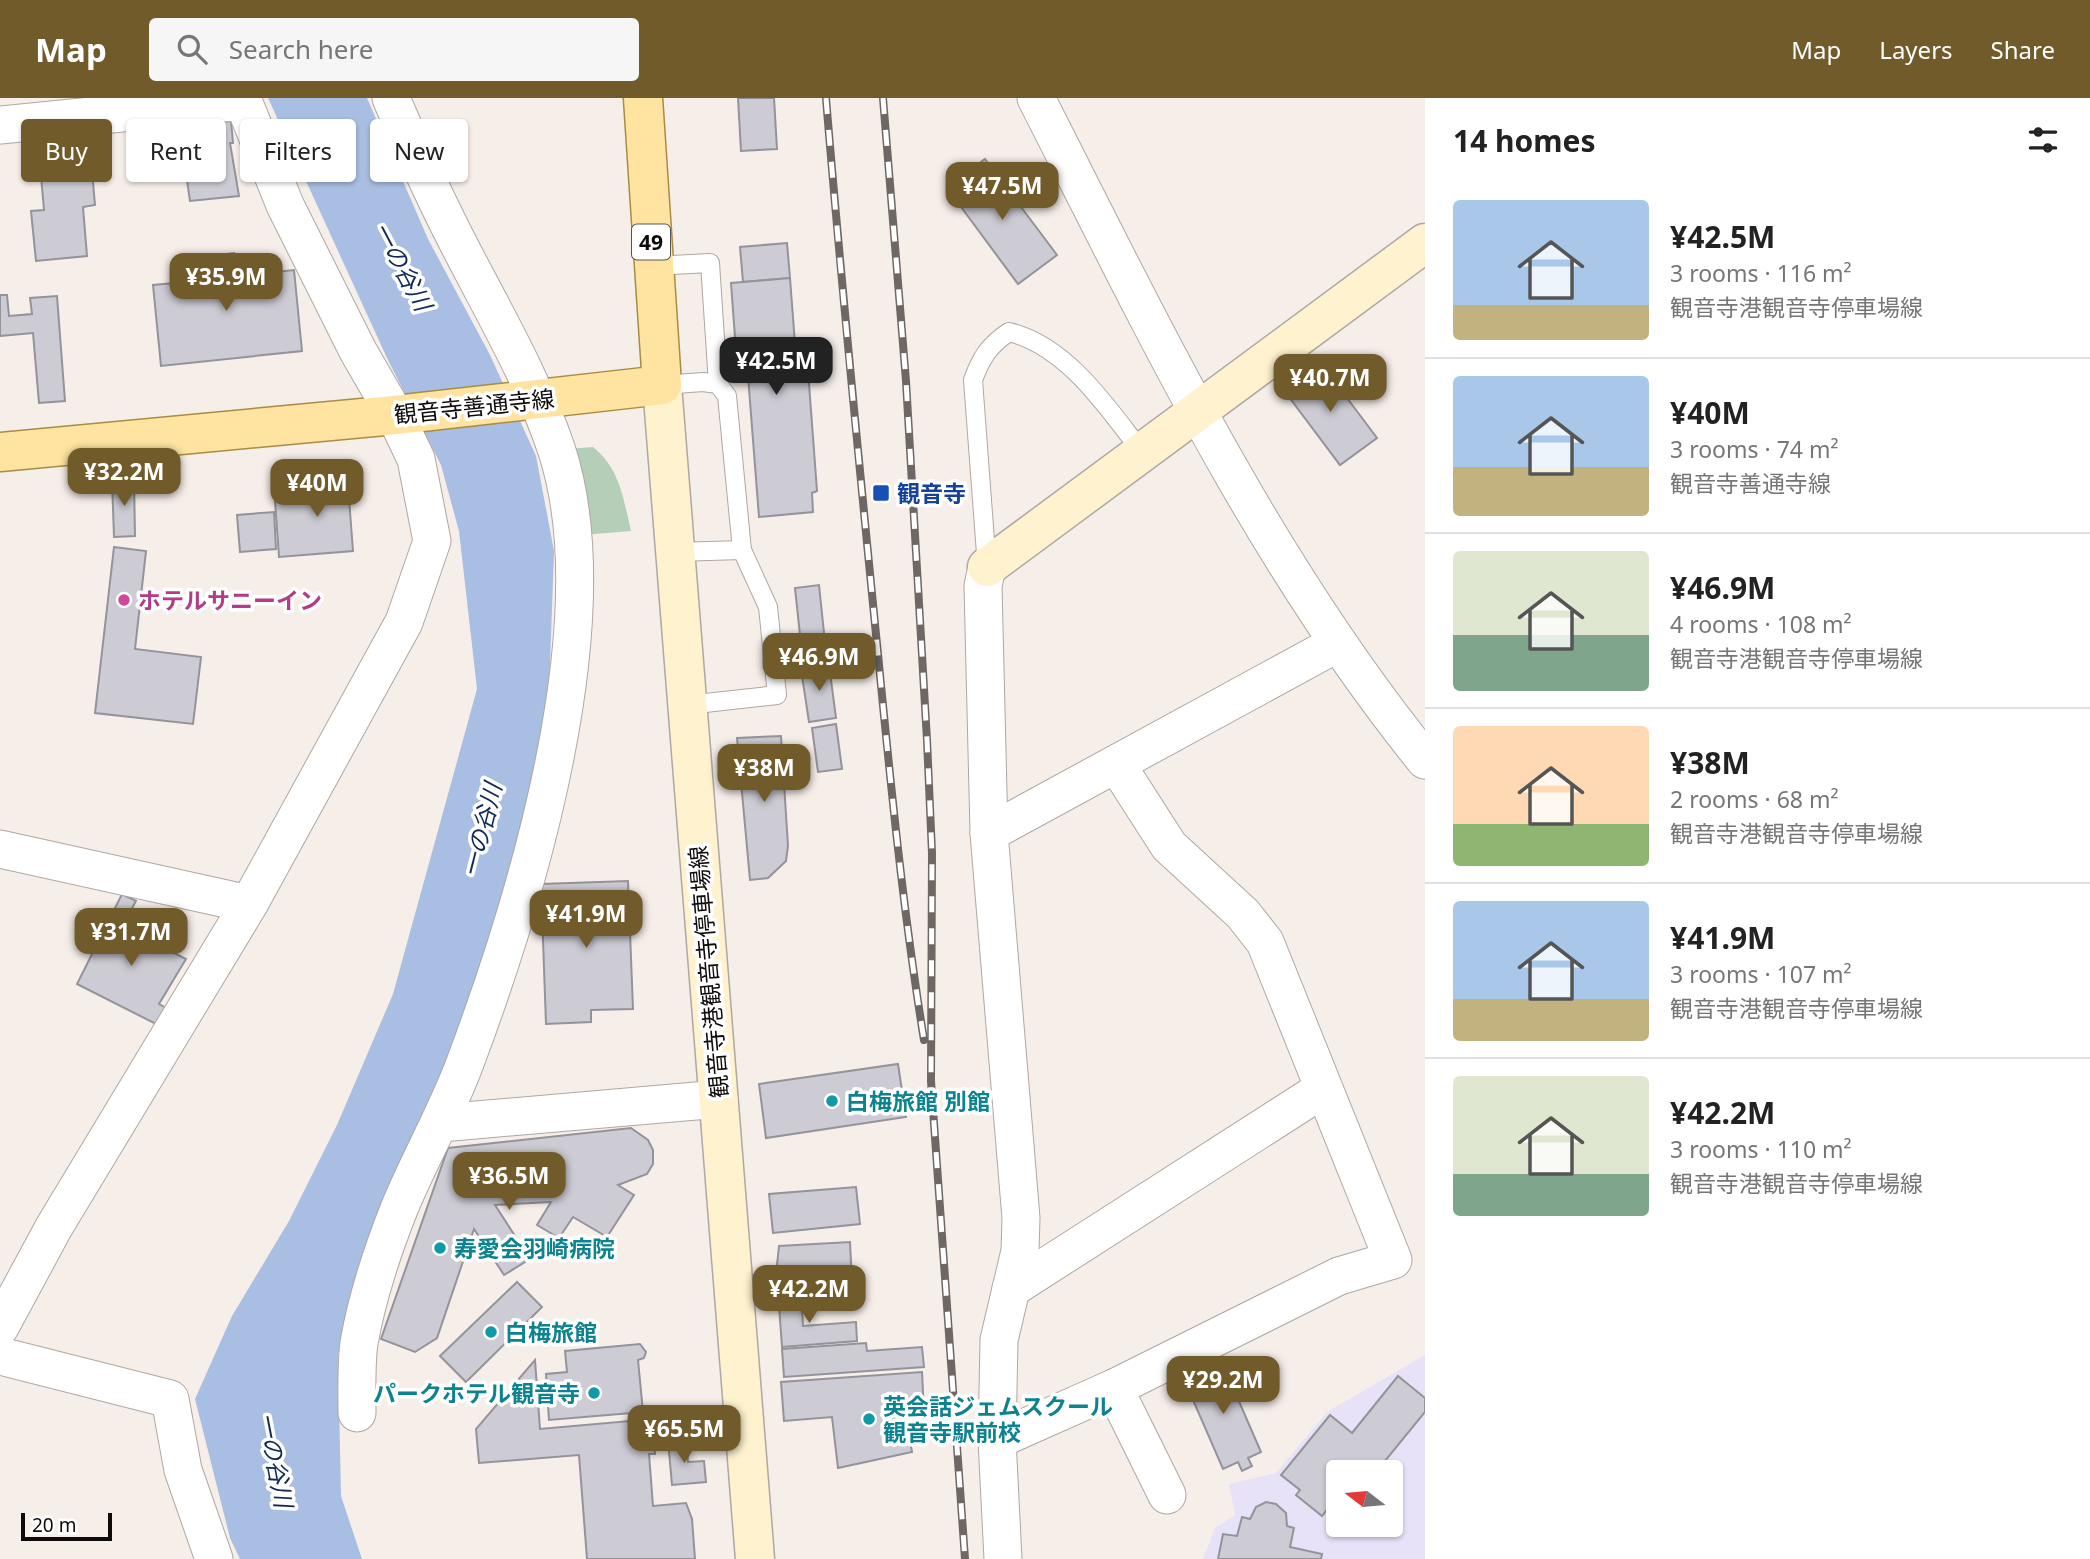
<!DOCTYPE html>
<html lang="en">
<head>
<meta charset="utf-8">
<style>
  body { margin:0; font-family:"Noto Sans","Noto Sans JP",sans-serif; background:#f6f6f6; color:#222; height:100vh; display:flex; flex-direction:column; font-size:26px; white-space:nowrap }
  * { box-sizing:border-box; margin:0 }
  p { font-size:23px; color:#767676 }
  .icon { flex:none; width:38px; height:38px; fill:none; stroke:currentColor; stroke-width:2; stroke-linecap:round; stroke-linejoin:round }
  .map { position:relative; flex:1; overflow:hidden }
  .drawer { display:flex; flex-direction:column; background:#fff; width:665px }
  .drawer>* { flex:none }
  .hud { position:absolute; left:21px; top:21px; width:665px; height:63px; display:flex; gap:14px }
  .needle { width:46px; rotate:286deg }
  .fabs { position:absolute; left:1326px; top:1362px; display:grid; gap:14px }
  .fabs a { display:grid; place-items:center; width:77px; height:77px; border-radius:7px; background:#fff; box-shadow:0 2px 5px #0004; font-size:35px }
  .scale { position:absolute; left:21px; bottom:18px; width:91px; box-sizing:border-box; padding-left:7px; border:4px solid #0e0b0a; border-top:0; font-size:19px; line-height:24px; white-space:nowrap; color:#0e0b0a; -webkit-text-stroke:5px #fff; paint-order:stroke }
  .price { position:absolute; translate:-50% -60px; padding:0 16px; border-radius:14px; background:#725b2b; color:#fff; font-size:23px; line-height:46px; filter:drop-shadow(0 2px 4px #0008) }
  .price::after { content:''; position:absolute; left:50%; top:42px; width:21px; height:16px; margin-left:-10px; background:inherit; clip-path:polygon(0 0,100% 0,50% 100%) }
  .price.active { background:#222; color:#fff }
  ul { padding:0; list-style:none }
  li { display:flex; align-items:center; gap:21px; height:175px; padding:0 28px }
  li+li { border-top:2px solid #e0e0e0 }
  li span { display:grid; place-items:center; flex:none; width:196px; height:140px; border-radius:7px; color:#555 }
  li>.icon { margin-inline-start:auto }
  span .icon { width:84px; height:84px; fill:#fffc; stroke-width:1 }
  li b { font-size:30px }
  h2 { display:flex; justify-content:space-between; align-items:center; height:84px; padding:0 28px; font-size:30px }
  .tag { padding:0 24px; border-radius:7px; background:#fff; box-shadow:0 2px 5px #0004; font-size:24px; line-height:63px }
  .tag.active { background:#725b2b; color:#fff }
  header { display:flex; align-items:center; gap:42px; box-sizing:border-box; height:98px; padding:0 35px; background:#725b2b; color:#fff }
  header strong { font-size:33px }
  nav { display:flex; gap:38px; margin-inline-start:auto; font-size:24px }
  .search { width:490px; height:63px; background:#f6f6f6; display:flex; align-items:center; gap:18px; box-sizing:border-box; padding:0 24px; border-radius:7px; color:#767676; font-size:26px }
  main { display:flex; flex:1; min-height:0 }
  .map>svg:first-child { display:block }
  .education { fill:#e7e2f8; fill-rule:evenodd }
  .green { fill:#b4ceb7 }
  .water { fill:#a8bee2 }
  .building { fill:#cdcbd3; stroke:#94939a; stroke-width:2 }
  .lines { fill:none; stroke-linecap:round; stroke-linejoin:round }
  .lane-casing { stroke:#afa7a3; stroke-width:20 }
  .street-casing { stroke:#afa7a3; stroke-width:39 }
  .secondary-casing { stroke:#afa7a3; stroke-width:41 }
  .primary-casing { stroke:#a98c42; stroke-width:41 }
  .lane { stroke:#fff; stroke-width:18 }
  .street { stroke:#fff; stroke-width:37 }
  .secondary { stroke:#fef2cf; stroke-width:38 }
  .primary { stroke:#fee4a0; stroke-width:38 }
  .rail-casing { stroke:#6d6865; stroke-width:8 }
  .rail { stroke:#fff; stroke-width:5; stroke-dasharray:16; stroke-linecap:butt }
  .transit-dot { fill:#1a4fb4; stroke:#fff; stroke-width:2.5 }
  .hotel-dot { fill:#d1479c; stroke:#fff; stroke-width:2.5 }
  .culture-dot { fill:#0f9aa8; stroke:#fff; stroke-width:2.5 }
  .labels { text-anchor:middle; dominant-baseline:central; stroke-width:7; stroke-linejoin:round; paint-order:stroke }
  .shield { fill:#fff; stroke:#565454; stroke-width:2 }
  .shield-label { font-size:21px; font-weight:bold; fill:#0e0b0a }
  .street-label { font-size:23px; fill:#0e0b0a; stroke:#fff }
  .transit-label { font-size:23px; font-weight:bold; fill:#164399; stroke:#fff; text-anchor:start }
  .hotel-label { font-size:23px; font-weight:bold; fill:#b23c85; stroke:#fff; text-anchor:start }
  .culture-label { font-size:23px; font-weight:bold; fill:#0d838f; stroke:#fff; text-anchor:start }
  .water-label { font-size:24px; font-style:italic; fill:#0f2a56; stroke:#fff }
</style>
</head>
<body>
<header>
<strong>Map</strong>
<div class="search"><svg class="icon" aria-label="search" viewBox="0 0 24 24"><circle cx="10" cy="10" r="6"/><path d="M15 15l6 6"/></svg>Search here</div>
<nav><a>Map</a><a>Layers</a><a>Share</a></nav>
</header>
<main>
<div class="map">
<svg width="1425" height="1461" viewBox="0 0 1425 1461">
  <rect width="100%" height="100%" fill="#f6eee9"/>
  <path class="education" d="M1425,1257V1461H1203L1215,1430L1235,1417L1229,1386L1276,1375L1327,1314ZM1339,1374H1391V1426H1339Z"/>
  <path class="green" d="M593,349C620,371 623,399 631,433L582,437L567,351Z"/>
  <polygon class="water" points="268,0 367,0 428,141 490,257 536,358 554,453 549,596 528,711 462,945 392,1102 338,1256 341,1398 362,1461 240,1461 230,1440 195,1301 232,1218 289,1123 337,1027 393,896 477,591 459,433 441,367 387,260"/>
  <g class="building">
    <polygon points="738,0 774,0 777,51 741,53"/>
    <polygon points="231,23 233,45 230,45 239,98 190,103 182,48 185,48 183,28"/>
    <polygon points="985,61 1057,157 1018,186 947,90"/>
    <polygon points="91,62 95,107 83,109 87,158 36,163 31,113 44,112 40,67"/>
    <polygon points="787,145 790,180 743,184 740,149"/>
    <polygon points="234,155 237,178 294,172 302,253 161,268 153,187 186,184 184,161"/>
    <polygon points="790,180 796,259 807,259 817,393 812,395 813,414 759,419 746,252 736,253 731,185"/>
    <polygon points="0,197 7,197 9,218 32,216 30,200 57,198 65,303 39,305 33,235 0,238"/>
    <polygon points="1320,264 1377,340 1340,367 1283,291"/>
    <polygon points="347,374 353,453 279,459 275,403 309,401 307,377"/>
    <polygon points="112,382 134,382 135,438 114,439"/>
    <polygon points="274,414 276,451 240,454 237,417"/>
    <polygon points="114,449 146,453 135,551 201,559 193,626 95,615"/>
    <polygon points="819,487 826,554 802,556 795,490"/>
    <polygon points="829,567 836,620 809,624 801,571"/>
    <polygon points="836,626 842,671 818,674 812,630"/>
    <polygon points="781,638 788,748 786,763 768,780 750,782 737,640"/>
    <polygon points="628,783 633,911 591,912 591,924 546,926 541,786"/>
    <polygon points="122,796 136,803 122,829 186,861 159,906 168,911 160,928 77,886"/>
    <polygon points="898,966 906,1019 766,1040 759,986"/>
    <polygon points="631,1030 648,1042 653,1052 653,1066 647,1076 618,1087 634,1097 607,1139 573,1119 559,1140 537,1127 551,1104 495,1107 530,1161 504,1177 474,1131 437,1240 415,1254 381,1241 448,1050"/>
    <polygon points="856,1089 860,1126 773,1135 769,1096"/>
    <polygon points="850,1144 852,1183 781,1187 776,1176 779,1148"/>
    <polygon points="517,1184 542,1209 466,1284 440,1258"/>
    <polygon points="801,1192 803,1228 856,1224 857,1243 782,1249 778,1194"/>
    <polygon points="866,1245 867,1253 922,1249 924,1269 784,1279 782,1251"/>
    <polygon points="640,1246 646,1254 644,1260 638,1262 643,1314 549,1322 546,1276 567,1274 565,1253"/>
    <polygon points="535,1262 540,1331 652,1321 655,1356 649,1356 653,1408 686,1405 692,1421 695,1461 587,1461 579,1357 479,1365 476,1331"/>
    <polygon points="1221,1262 1261,1354 1248,1360 1252,1368 1242,1373 1238,1364 1223,1371 1183,1279"/>
    <polygon points="922,1274 924,1314 905,1315 912,1354 838,1370 832,1319 784,1323 781,1284"/>
    <polygon points="1398,1278 1425,1300 1425,1314 1376,1374 1339,1374 1339,1404 1329,1416 1326,1413 1322,1418 1296,1397 1300,1392 1281,1377 1330,1317 1352,1335"/>
    <polygon points="686,1341 688,1364 704,1363 706,1384 672,1387 668,1342"/>
    <polygon points="1266,1404 1276,1406 1286,1415 1287,1428 1294,1430 1290,1449 1322,1456 1321,1461 1218,1461 1223,1436 1237,1438 1242,1419 1250,1421 1256,1409"/>
  </g>
  <g class="lines">
    <g class="lane-casing">
      <g id="lane">
        <polyline points="653,168 710,165 718,286"/>
        <polyline points="662,287 703,284 718,286 727,298 742,452 768,509 777,597 687,607"/>
        <polyline points="675,454 742,452"/>
        <path d="M987,469L973,282C981,260 989,247 1009,234C1067,248 1107,309 1142,354"/>
      </g>
    </g>
    <g class="street-casing">
      <g id="street">
        <path d="M1036,0C1152,228 1263,462 1425,662"/>
        <polyline points="0,27 243,3"/>
        <polyline points="987,469 983,488 989,735 1021,1120 1020,1153 999,1242 997,1342 1003,1461"/>
        <polyline points="989,735 1336,546"/>
        <polyline points="0,751 249,806"/>
        <polyline points="441,1025 719,1001"/>
        <polyline points="1011,1191 1323,991"/>
        <polyline points="0,1229 54,1129 249,806 404,524 432,443 416,361 395,317 358,253 285,107 242,0"/>
        <polyline points="0,1258 170,1301 183,1372 214,1461"/>
        <polyline points="1114,1290 1167,1397"/>
        <path d="M357,1315C357,1292 356,1267 359,1245C367,1199 382,1154 399,1111C419,1062 446,1016 465,965C526,802 612,524 557,353C532,278 491,210 455,139C432,94 411,47 391,0"/>
        <polyline points="997,1342 1114,1290 1339,1178 1393,1162 1265,844 1243,816 1169,748 1117,667"/>
      </g>
    </g>
    <g class="secondary-casing">
      <g id="secondary">
        <polyline points="662,287 755,1461"/>
        <polyline points="987,469 1425,145"/>
      </g>
    </g>
    <g class="primary-casing">
      <polyline id="primary" points="0,354 395,317 662,287 643,0"/>
    </g>
    <use href="#lane" class="lane"/>
    <use href="#street" class="street"/>
    <use href="#secondary" class="secondary"/>
    <use href="#primary" class="primary"/>
    <g class="rail-casing">
      <g id="rail">
        <path d="M826,0C840,172 857,344 874,516C888,658 901,801 924,942"/>
        <polyline points="883,0 906,283 927,642 932,755 931,983 965,1461"/>
      </g>
    </g>
    <use href="#rail" class="rail"/>
  </g>
  <rect class="transit-dot" x="872" y="386" width="18" height="18" rx="3.5"/>
  <circle class="hotel-dot" cx="124" cy="502" r="7"/>
  <g class="culture-dot">
    <circle cx="832" cy="1003" r="7"/>
    <circle cx="440" cy="1150" r="7"/>
    <circle cx="491" cy="1234" r="7"/>
    <circle cx="594" cy="1295" r="7"/>
    <circle cx="869" cy="1321" r="7"/>
  </g>
  <g class="labels">
    <rect class="shield" x="632" y="126.5" width="38" height="35" rx="5"/>
    <g class="shield-label">
      <text x="651" y="144">49</text>
    </g>
    <g class="street-label">
      <text transform="translate(474 308) rotate(-6)">観音寺善通寺線</text>
      <text transform="translate(708 874) rotate(-95)">観音寺港観音寺停車場線</text>
    </g>
    <g class="transit-label">
      <text x="897" y="395">観音寺</text>
    </g>
    <g class="hotel-label">
      <text x="138" y="502">ホテルサニーイン</text>
    </g>
    <g class="culture-label">
      <text x="846" y="1003">白梅旅館 別館</text>
      <text x="454" y="1150">寿愛会羽崎病院</text>
      <text x="505" y="1234">白梅旅館</text>
      <text x="580" y="1295" text-anchor="end">パークホテル観音寺</text>
      <text x="883" y="1308">英会話ジェムスクール<tspan x="883" dy="26">観音寺駅前校</tspan></text>
    </g>
    <g class="water-label">
      <text transform="translate(403 168) rotate(62)">一の谷川</text>
      <text transform="translate(481 732) rotate(-76)">一の谷川</text>
      <text transform="translate(276 1362) rotate(79)">一の谷川</text>
    </g>
  </g>
</svg>
<div class="fabs">
<a><svg class="needle" viewBox="-14 -14 28 28"><path d="M0-13l5 13h-10z" fill="#e53935"/><path d="M0 13l5-13h-10z" fill="#767676"/></svg></a>
</div>
<div class="scale">20 m</div>
<b class="price" style="left:1002px;top:124px">¥47.5M</b>
<b class="price" style="left:226px;top:215px">¥35.9M</b>
<b class="price active" style="left:776px;top:299px">¥42.5M</b>
<b class="price" style="left:1330px;top:316px">¥40.7M</b>
<b class="price" style="left:124px;top:410px">¥32.2M</b>
<b class="price" style="left:317px;top:421px">¥40M</b>
<b class="price" style="left:819px;top:595px">¥46.9M</b>
<b class="price" style="left:764px;top:706px">¥38M</b>
<b class="price" style="left:586px;top:852px">¥41.9M</b>
<b class="price" style="left:131px;top:870px">¥31.7M</b>
<b class="price" style="left:509px;top:1114px">¥36.5M</b>
<b class="price" style="left:809px;top:1227px">¥42.2M</b>
<b class="price" style="left:1223px;top:1318px">¥29.2M</b>
<b class="price" style="left:684px;top:1367px">¥65.5M</b>
<div class="hud">
<a class="tag active">Buy</a>
<a class="tag">Rent</a>
<a class="tag">Filters</a>
<a class="tag">New</a>
</div>
</div>
<section class="drawer">
<h2>14 homes<svg class="icon" aria-label="filters" viewBox="0 0 24 24"><path d="M4 7h16M4 17h16"/><circle cx="9" cy="7" r="2"/><circle cx="15" cy="17" r="2"/></svg></h2>
<ul>
<li><span style="background:linear-gradient(#a9c7e8 75%,#c2b280 0)"><svg class="icon" aria-label="home" viewBox="0 0 24 24"><path d="M3 11l9-7 9 7M6 9v11h12V9"/></svg></span><div><b>¥42.5M</b><p>3 rooms · 116 m²</p><p>観音寺港観音寺停車場線</p></div></li>
<li><span style="background:linear-gradient(#a9c7e8 65%,#c2b280 0)"><svg class="icon" aria-label="home" viewBox="0 0 24 24"><path d="M3 11l9-7 9 7M6 9v11h12V9"/></svg></span><div><b>¥40M</b><p>3 rooms · 74 m²</p><p>観音寺善通寺線</p></div></li>
<li><span style="background:linear-gradient(#dfe7d0 60%,#7fa58c 0)"><svg class="icon" aria-label="home" viewBox="0 0 24 24"><path d="M3 11l9-7 9 7M6 9v11h12V9"/></svg></span><div><b>¥46.9M</b><p>4 rooms · 108 m²</p><p>観音寺港観音寺停車場線</p></div></li>
<li><span style="background:linear-gradient(#ffd9b3 70%,#8fb573 0)"><svg class="icon" aria-label="home" viewBox="0 0 24 24"><path d="M3 11l9-7 9 7M6 9v11h12V9"/></svg></span><div><b>¥38M</b><p>2 rooms · 68 m²</p><p>観音寺港観音寺停車場線</p></div></li>
<li><span style="background:linear-gradient(#a9c7e8 70%,#c2b280 0)"><svg class="icon" aria-label="home" viewBox="0 0 24 24"><path d="M3 11l9-7 9 7M6 9v11h12V9"/></svg></span><div><b>¥41.9M</b><p>3 rooms · 107 m²</p><p>観音寺港観音寺停車場線</p></div></li>
<li><span style="background:linear-gradient(#dfe7d0 70%,#7fa58c 0)"><svg class="icon" aria-label="home" viewBox="0 0 24 24"><path d="M3 11l9-7 9 7M6 9v11h12V9"/></svg></span><div><b>¥42.2M</b><p>3 rooms · 110 m²</p><p>観音寺港観音寺停車場線</p></div></li>
</ul>
</section>
</main>
</body>
</html>
